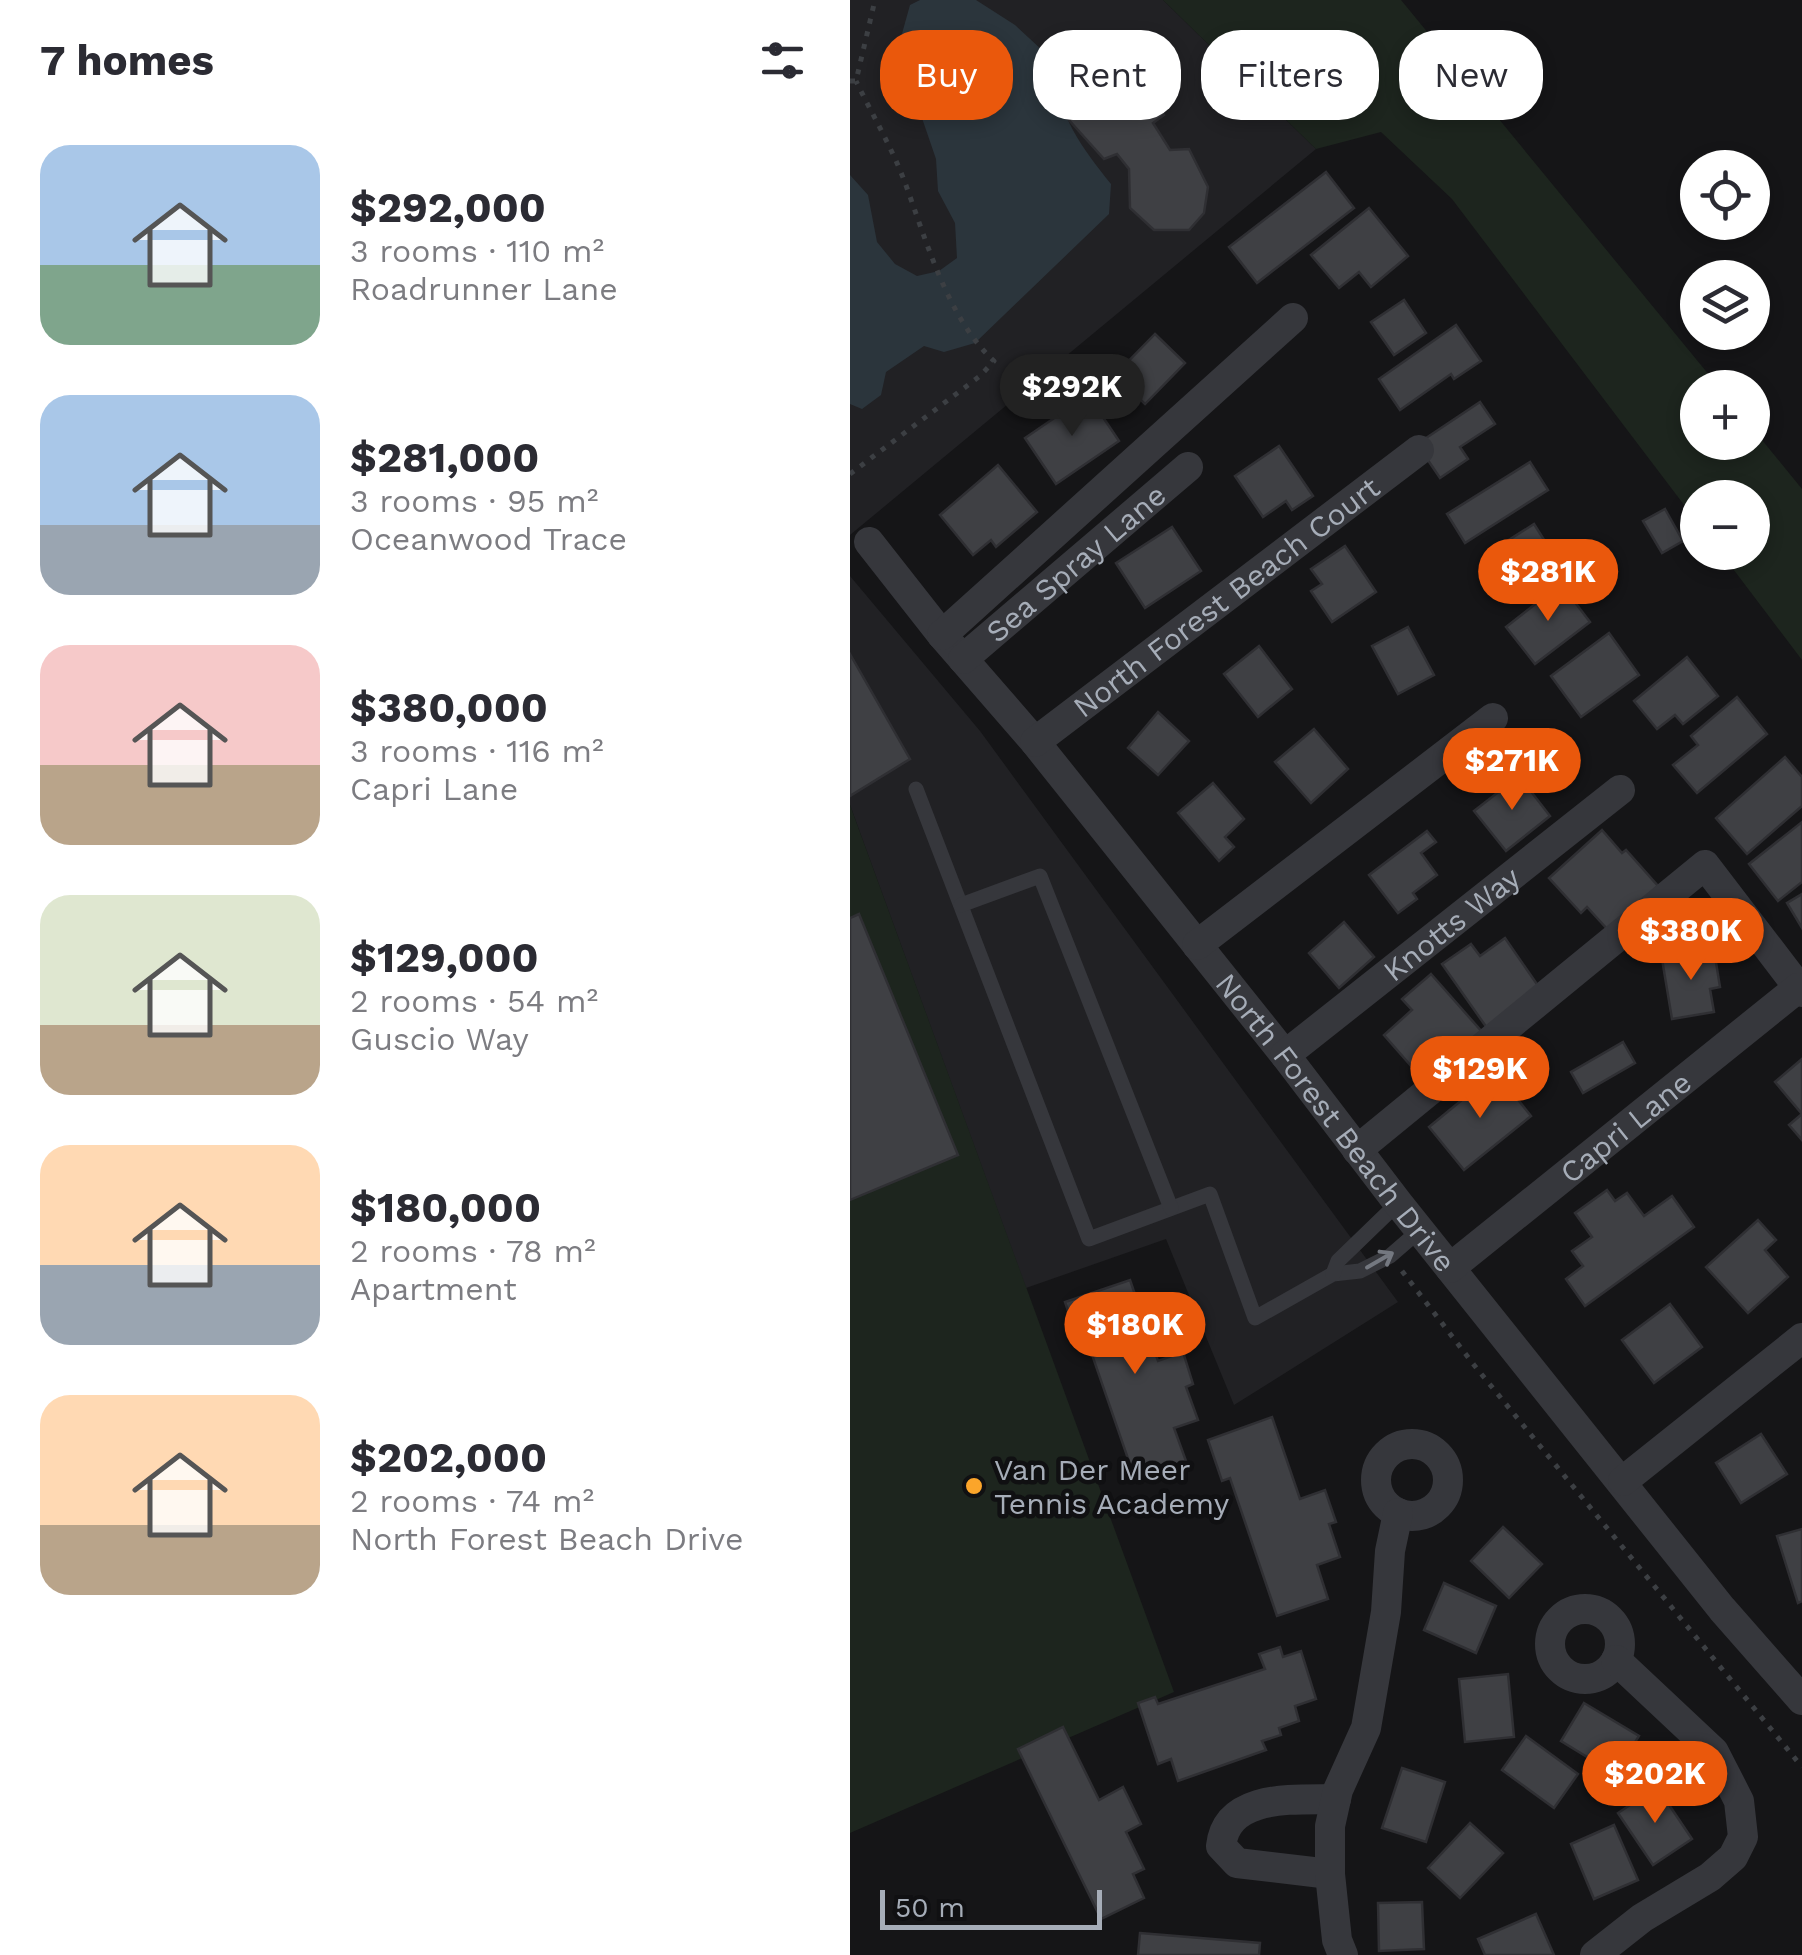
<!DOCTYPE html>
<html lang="en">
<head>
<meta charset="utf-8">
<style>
  body { margin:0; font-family:"Work Sans",sans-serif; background:#f2f2f3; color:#2b2b33; height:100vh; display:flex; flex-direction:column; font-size:38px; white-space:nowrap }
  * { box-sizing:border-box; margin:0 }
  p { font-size:32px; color:#7c7c81 }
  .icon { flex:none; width:55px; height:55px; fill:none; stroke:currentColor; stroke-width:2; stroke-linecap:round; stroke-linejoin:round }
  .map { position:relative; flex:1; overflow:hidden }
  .panel { display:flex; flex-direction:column; background:#fff; width:850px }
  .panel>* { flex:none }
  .hud { position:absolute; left:30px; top:30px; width:770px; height:90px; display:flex; gap:20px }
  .tools { position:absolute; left:830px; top:150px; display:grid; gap:20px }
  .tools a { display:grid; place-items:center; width:90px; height:90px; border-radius:50%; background:#fff; box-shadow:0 5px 15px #0003; font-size:50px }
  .scale { position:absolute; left:30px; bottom:25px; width:222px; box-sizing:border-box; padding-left:10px; border:5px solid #a6adb8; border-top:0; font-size:28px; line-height:35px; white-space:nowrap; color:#a6adb8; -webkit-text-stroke:8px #101012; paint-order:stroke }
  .price { position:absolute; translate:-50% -85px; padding:0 22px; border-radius:35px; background:#ea580c; color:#fff; font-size:32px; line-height:65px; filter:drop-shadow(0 2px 5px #0008) }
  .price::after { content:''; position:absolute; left:50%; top:60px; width:30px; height:22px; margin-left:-15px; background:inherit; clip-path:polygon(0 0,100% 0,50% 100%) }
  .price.selected { background:#222; color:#fff }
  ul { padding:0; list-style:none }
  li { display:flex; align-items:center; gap:30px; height:250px; padding:0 40px }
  li span { display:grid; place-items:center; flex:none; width:280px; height:200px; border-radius:30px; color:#555 }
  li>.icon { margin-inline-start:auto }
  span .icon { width:120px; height:120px; fill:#fffc; stroke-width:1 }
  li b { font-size:42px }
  h2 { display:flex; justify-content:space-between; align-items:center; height:120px; padding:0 40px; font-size:42px }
  .pill { padding:0 35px; border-radius:40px; background:#fff; box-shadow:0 5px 15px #0003; font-size:35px; line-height:90px }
  .pill.selected { background:#ea580c; color:#fff }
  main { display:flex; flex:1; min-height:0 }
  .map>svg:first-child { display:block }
  .built { fill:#212124 }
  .green { fill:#1d251e }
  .water { fill:#2b353c }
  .building { fill:#3f4044; stroke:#2f2f33; stroke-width:2.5 }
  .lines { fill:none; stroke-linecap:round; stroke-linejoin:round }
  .path { stroke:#3c3f43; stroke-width:5; stroke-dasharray:5 8; stroke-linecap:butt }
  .lane { stroke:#36373c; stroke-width:15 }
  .street { stroke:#36373c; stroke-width:30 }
  .oneway { stroke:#747880 }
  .poi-dot { fill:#fba52a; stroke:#101012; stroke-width:4 }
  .labels { text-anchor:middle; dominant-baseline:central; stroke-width:9; stroke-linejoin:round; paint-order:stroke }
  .street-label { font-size:30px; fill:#a6adb8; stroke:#101012 }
  .poi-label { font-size:30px; fill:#a6adb8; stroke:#101012; text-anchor:start }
</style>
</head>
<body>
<main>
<section class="panel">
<h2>7 homes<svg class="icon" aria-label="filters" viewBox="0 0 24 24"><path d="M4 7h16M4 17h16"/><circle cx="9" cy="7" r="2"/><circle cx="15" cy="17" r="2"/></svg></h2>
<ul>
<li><span style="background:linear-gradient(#a9c7e8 60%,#7fa58c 0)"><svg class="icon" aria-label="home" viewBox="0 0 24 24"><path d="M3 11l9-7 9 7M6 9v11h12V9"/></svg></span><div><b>$292,000</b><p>3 rooms · 110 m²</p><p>Roadrunner Lane</p></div></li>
<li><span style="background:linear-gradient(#a9c7e8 65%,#9aa5b1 0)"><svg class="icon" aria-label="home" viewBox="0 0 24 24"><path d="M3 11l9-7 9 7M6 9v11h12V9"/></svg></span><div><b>$281,000</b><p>3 rooms · 95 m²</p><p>Oceanwood Trace</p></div></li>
<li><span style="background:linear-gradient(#f6c9c9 60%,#b9a48a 0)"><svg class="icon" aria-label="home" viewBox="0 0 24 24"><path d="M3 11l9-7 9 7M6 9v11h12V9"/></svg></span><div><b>$380,000</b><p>3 rooms · 116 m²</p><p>Capri Lane</p></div></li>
<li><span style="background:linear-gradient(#dfe7d0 65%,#b9a48a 0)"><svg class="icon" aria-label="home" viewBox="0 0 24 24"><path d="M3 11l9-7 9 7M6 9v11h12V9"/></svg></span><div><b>$129,000</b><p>2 rooms · 54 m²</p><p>Guscio Way</p></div></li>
<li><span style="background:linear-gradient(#ffd9b3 60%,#9aa5b1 0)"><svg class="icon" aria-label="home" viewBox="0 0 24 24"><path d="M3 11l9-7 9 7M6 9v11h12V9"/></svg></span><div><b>$180,000</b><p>2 rooms · 78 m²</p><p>Apartment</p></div></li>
<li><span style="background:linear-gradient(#ffd9b3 65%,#b9a48a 0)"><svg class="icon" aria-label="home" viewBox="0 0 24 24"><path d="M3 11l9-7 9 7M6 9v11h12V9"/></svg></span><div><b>$202,000</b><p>2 rooms · 74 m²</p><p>North Forest Beach Drive</p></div></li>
</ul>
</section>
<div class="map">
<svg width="952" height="1955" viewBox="0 0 952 1955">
  <rect width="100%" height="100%" fill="#151517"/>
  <g class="built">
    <polygon points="0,0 313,0 466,149 0,535"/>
    <polygon points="0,576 130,731 548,1302 384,1405 316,1239 176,1288 0,805"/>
  </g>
  <g class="green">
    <polygon points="313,0 551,0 869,387 848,388 848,442 902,442 903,429 952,489 952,660 871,553 902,552 902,498 848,498 847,522 602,199 531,132 466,149"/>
    <polygon points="0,805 324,1692 0,1833"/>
  </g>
  <path class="water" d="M70,0H126L165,25L206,63C204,111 232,148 261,184L259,214L125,343L94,352L74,346L36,372L31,395L12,409L0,404V175L18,195L27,242L45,264L67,276L89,271L107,258L105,223L88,191L86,159L48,48L60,5Z"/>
  <g class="building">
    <polygon points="278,69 314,115 303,123 320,150 339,149 358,187 354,213 339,230 304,230 280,208 279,169 267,154 254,159 218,119"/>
    <polygon points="476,172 504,208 407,283 379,247"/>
    <polygon points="519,208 558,256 521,287 509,272 489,288 461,255"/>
    <polygon points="554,300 576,333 544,355 521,322"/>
    <polygon points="606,325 631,361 604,379 601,374 550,410 529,379"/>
    <polygon points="305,334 335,363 295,404 265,375"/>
    <polygon points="238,395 269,441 206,484 175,438"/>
    <polygon points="630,402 645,424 610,447 618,459 590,478 567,444"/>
    <polygon points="429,446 463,496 442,510 436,501 413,517 385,476"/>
    <polygon points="680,462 698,490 615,543 597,514"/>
    <polygon points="148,465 187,512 146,547 141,540 123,555 90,515"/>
    <polygon points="815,509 833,541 812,553 793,521"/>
    <polygon points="684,524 712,568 668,595 640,552"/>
    <polygon points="322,527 351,571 295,608 266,563"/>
    <polygon points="495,546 526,592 482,622 461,591 472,584 461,569"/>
    <polygon points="711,584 740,622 685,664 656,627"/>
    <polygon points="558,627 584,675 548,694 522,646"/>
    <polygon points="759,633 789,675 731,717 701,676"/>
    <polygon points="409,646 442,689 408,717 374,674"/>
    <polygon points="0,654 60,759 0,796"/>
    <polygon points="837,657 868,696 833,724 825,715 807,729 784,701"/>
    <polygon points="887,697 917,734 847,793 823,765 848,745 841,736"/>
    <polygon points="308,712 339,741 308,775 278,748"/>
    <polygon points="464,729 498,769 461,803 425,762"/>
    <polygon points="935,757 952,777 952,806 897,854 866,818"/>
    <polygon points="669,776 700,816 656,851 624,811"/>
    <polygon points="363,783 394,819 375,837 384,847 369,861 328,813"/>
    <polygon points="952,822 952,882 928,901 899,864"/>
    <polygon points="752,830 772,853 776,850 808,886 759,931 737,907 731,913 699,878"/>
    <polygon points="577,831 586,842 571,853 587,875 563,893 567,899 548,913 519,875"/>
    <polygon points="952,894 952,928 937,903"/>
    <polygon points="9,914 108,1155 0,1200 0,918"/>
    <polygon points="494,922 524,957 489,988 459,953"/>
    <polygon points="655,938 691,990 637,1028 592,964 621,944 630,956"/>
    <polygon points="864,950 870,987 860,989 864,1012 822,1019 812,959"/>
    <polygon points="581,974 633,1033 576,1083 534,1035 562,1010 552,999"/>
    <polygon points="773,1042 785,1063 733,1093 721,1072"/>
    <polygon points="952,1059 952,1114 925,1082"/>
    <polygon points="646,1072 681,1116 614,1170 579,1127"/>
    <polygon points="952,1114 952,1140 939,1125"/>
    <polygon points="757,1190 765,1201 777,1193 794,1216 822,1196 844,1227 735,1306 716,1279 733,1266 722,1251 742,1237 725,1213"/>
    <polygon points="908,1220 926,1240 915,1250 938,1277 898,1313 856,1267"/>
    <polygon points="280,1280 308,1361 333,1352 343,1384 336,1387 348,1420 324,1428 336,1461 285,1479 237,1340 229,1343 215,1302"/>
    <polygon points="820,1304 852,1347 804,1383 772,1340"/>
    <polygon points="422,1417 450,1499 475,1490 486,1522 479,1524 490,1557 467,1565 478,1599 427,1616 380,1478 372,1481 358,1440"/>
    <polygon points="911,1434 937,1474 891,1503 866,1463"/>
    <polygon points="653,1527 692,1564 659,1598 621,1561"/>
    <polygon points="952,1529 952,1601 948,1603 927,1536"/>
    <polygon points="594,1583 646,1606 626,1653 574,1630"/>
    <polygon points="430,1647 433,1657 451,1651 466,1699 445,1706 449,1721 429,1728 431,1735 412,1741 416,1750 328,1781 321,1759 308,1764 288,1703 305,1697 308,1704 415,1669 409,1654"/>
    <polygon points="658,1674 664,1737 615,1742 609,1679"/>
    <polygon points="734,1703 789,1736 765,1774 711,1741"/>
    <polygon points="213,1727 249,1800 273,1787 291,1824 276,1832 294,1869 283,1874 294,1898 251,1919 168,1749"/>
    <polygon points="676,1736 728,1774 704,1808 652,1770"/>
    <polygon points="552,1768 595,1782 576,1842 532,1828"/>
    <polygon points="807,1787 842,1839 803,1865 768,1813"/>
    <polygon points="620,1823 653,1853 610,1898 578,1868"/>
    <polygon points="764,1825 788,1880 744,1899 721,1844"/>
    <polygon points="572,1902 574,1949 529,1951 528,1903"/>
    <polygon points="686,1914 704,1955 635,1955 628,1939"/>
    <polygon points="290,1933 410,1943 409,1955 288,1955"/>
  </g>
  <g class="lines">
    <g class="path">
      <polyline points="0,81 6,81 25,0"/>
      <path d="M0,474L130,376L144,361C97,318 76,239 54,180C41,146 22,114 6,81"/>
      <polyline points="552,1271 624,1365 952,1767"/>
    </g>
    <g class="lane">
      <polyline points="66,789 239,1239 360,1194 405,1318 483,1274 510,1271 540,1256 570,1230"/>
      <polyline points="111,905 190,876 321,1208"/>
      <polyline points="483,1274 488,1261 548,1203"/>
    </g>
    <g class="street">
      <path id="s1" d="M19,542L92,635L185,742L435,1055L548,1203L872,1609L952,1700"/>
      <polyline points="92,635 443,318"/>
      <path id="s2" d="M113,659L338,467"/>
      <path id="s3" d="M185,742L569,450"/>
      <polyline points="347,945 643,718"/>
      <path id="s4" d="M435,1055L770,790"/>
      <polyline points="507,1150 855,865 952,992"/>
      <path id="s5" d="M600,1268L948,988"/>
      <circle cx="562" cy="1480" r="36"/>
      <polyline points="773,1481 952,1338"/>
      <circle cx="735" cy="1644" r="35"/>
      <path d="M480,1874L387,1863L371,1846C377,1793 445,1800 486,1799"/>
      <polyline points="493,1955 487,1940 480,1874 480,1826 488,1790 516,1728 536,1612 540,1551 548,1513"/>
      <polyline points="745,1955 792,1918 860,1877 883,1857 893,1837 889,1801 864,1752 766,1660"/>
    </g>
  </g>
  <defs><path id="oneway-shaft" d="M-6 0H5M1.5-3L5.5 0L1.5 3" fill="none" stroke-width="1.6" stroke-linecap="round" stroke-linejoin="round" transform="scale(2.5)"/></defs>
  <use class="oneway" href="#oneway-shaft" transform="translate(530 1260) rotate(-30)"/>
  <circle class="poi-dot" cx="124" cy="1486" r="10"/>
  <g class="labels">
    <g class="street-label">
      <text stroke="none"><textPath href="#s2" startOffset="148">Sea Spray Lane</textPath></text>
      <text stroke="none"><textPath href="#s3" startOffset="240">North Forest Beach Court</textPath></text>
      <text stroke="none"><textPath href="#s4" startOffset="212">Knotts Way</textPath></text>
      <text stroke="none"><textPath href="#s1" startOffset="745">North Forest Beach Drive</textPath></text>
      <text stroke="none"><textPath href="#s5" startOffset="225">Capri Lane</textPath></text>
    </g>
    <g class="poi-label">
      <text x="144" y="1469">Van Der Meer<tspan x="144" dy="34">Tennis Academy</tspan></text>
    </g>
  </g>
</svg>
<div class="tools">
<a><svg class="icon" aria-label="locate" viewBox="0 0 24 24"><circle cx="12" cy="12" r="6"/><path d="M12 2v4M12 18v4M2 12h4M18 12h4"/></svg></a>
<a><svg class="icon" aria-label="layers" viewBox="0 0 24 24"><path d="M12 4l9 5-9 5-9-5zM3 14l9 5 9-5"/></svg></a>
<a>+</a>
<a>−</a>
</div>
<div class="scale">50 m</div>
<b class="price selected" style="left:222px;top:439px">$292K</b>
<b class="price" style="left:698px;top:624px">$281K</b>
<b class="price" style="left:662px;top:813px">$271K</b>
<b class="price" style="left:841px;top:983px">$380K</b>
<b class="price" style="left:630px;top:1121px">$129K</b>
<b class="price" style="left:285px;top:1377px">$180K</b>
<b class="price" style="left:805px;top:1826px">$202K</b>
<div class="hud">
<a class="pill selected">Buy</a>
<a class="pill">Rent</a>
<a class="pill">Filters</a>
<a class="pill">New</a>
</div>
</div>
</main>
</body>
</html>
